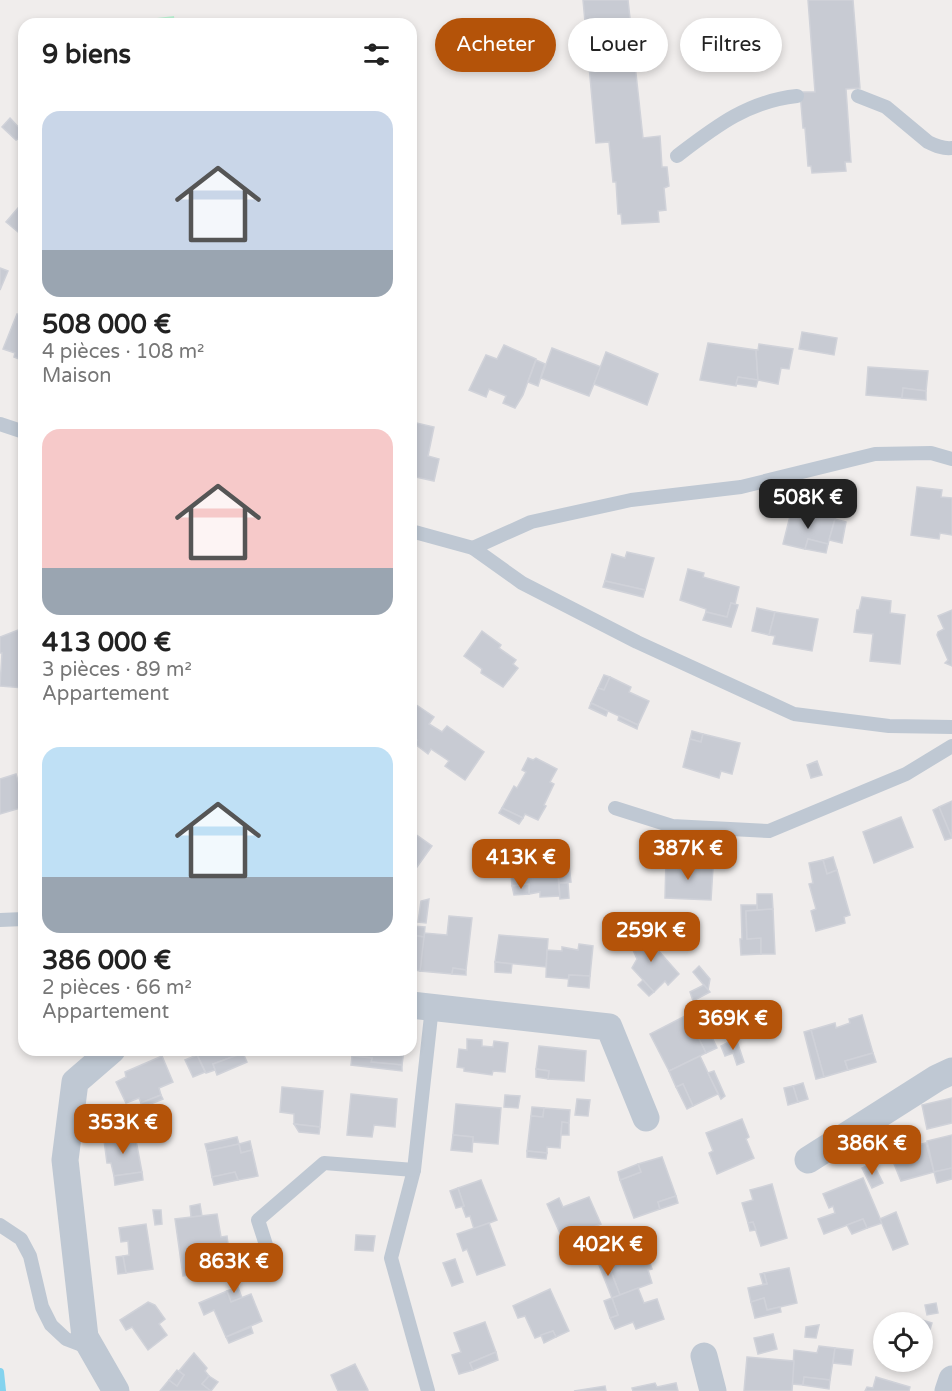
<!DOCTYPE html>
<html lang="fr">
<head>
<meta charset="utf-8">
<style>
  body { margin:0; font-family:"Varela Round",sans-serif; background:#f2f2f2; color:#222; height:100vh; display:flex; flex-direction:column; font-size:22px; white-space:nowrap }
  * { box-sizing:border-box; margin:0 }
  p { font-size:20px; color:#767676 }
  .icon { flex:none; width:33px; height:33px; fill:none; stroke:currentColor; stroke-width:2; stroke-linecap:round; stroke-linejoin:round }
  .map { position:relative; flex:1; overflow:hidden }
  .drawer { position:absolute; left:18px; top:18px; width:399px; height:1038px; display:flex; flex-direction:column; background:#fff; border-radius:18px; box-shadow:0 3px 9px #0003 }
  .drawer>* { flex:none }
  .hud { position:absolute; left:435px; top:18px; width:426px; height:54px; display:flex; gap:12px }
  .buttons { position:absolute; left:873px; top:1312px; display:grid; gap:12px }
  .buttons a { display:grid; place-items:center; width:60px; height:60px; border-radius:50%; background:#fff; box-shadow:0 3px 9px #0003; font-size:30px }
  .price { position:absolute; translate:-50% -51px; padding:0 14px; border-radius:12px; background:#b45309; color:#fff; font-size:20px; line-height:39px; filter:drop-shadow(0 2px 3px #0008) }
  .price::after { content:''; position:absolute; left:50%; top:36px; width:18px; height:14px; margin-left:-9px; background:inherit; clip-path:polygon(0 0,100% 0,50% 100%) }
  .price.current { background:#222; color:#fff }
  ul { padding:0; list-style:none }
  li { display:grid; align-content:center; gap:12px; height:318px; padding:0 24px }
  li span { display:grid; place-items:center; height:186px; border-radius:18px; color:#555 }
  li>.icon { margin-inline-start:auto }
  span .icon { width:108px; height:108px; fill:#fffc; stroke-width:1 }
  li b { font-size:26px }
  h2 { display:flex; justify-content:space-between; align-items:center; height:72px; padding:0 24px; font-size:26px }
  .pill { padding:0 21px; border-radius:27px; background:#fff; box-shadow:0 3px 9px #0003; font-size:21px; line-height:54px }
  .pill.current { background:#b45309; color:#fff }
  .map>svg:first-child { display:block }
  .green { fill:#b8f0d0 }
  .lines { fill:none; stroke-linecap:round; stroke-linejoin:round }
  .stream { stroke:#84d3ee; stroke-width:8 }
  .building { fill:#c8cbd3; stroke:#d0d2d9; stroke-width:1.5 }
  .service { stroke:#bfc8d3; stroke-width:14 }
  .minor { stroke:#bfc8d3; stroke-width:27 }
</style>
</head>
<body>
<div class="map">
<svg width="952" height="1391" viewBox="0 0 952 1391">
  <rect width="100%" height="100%" fill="#f0edec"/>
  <polygon class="green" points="174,16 175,24 106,24"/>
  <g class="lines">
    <polyline class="stream" points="0,1372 2,1391"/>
  </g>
  <g class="building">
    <polygon points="583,0 628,0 643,138 660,136 662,167 667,167 669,186 664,188 666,210 658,211 659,222 622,224 621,214 618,214 616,182 613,182 609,142 596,143"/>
    <polygon points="808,0 853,0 860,88 846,89 851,162 845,162 846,171 812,173 811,166 808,166 805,128 803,128 800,92 815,92"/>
    <polygon points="10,118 24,133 24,145 18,139 16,140 2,127"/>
    <polygon points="24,201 24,237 6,222"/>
    <polygon points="0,268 8,271 0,290"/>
    <polygon points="17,314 24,317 24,361 14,357 15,353 3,349"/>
    <polygon points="802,332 837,338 834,355 799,349"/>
    <polygon points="708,343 756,350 758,380 738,377 736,386 700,380"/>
    <polygon points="759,344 793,349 789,369 781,368 778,384 758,380 756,350 758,350"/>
    <polygon points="504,345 536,359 523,395 515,408 503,403 506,396 489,389 486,397 469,390 486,355 497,359"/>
    <polygon points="552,348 601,367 589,396 541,378"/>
    <polygon points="606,352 658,374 647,405 594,384"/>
    <polygon points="536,360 545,364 538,386 528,382"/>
    <polygon points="868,367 928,371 926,391 903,388 902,398 866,395"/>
    <polygon points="738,377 758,380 756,387 736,384"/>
    <polygon points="903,388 926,391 926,400 902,398"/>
    <polygon points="411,413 413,414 412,422 434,427 428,456 439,459 434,481 411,476"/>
    <polygon points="917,487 942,490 941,497 952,498 952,535 940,533 939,539 911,535"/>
    <polygon points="791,512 808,515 809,513 835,519 828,544 808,539 805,549 783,544"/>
    <polygon points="835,519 846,522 842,543 829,540"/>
    <polygon points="808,539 828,544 826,553 805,549"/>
    <polygon points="627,552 654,558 645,590 605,581 612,554 625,558"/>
    <polygon points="688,569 704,573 703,577 739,587 735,604 731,603 727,617 706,612 706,609 680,600"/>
    <polygon points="605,581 645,590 643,597 603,587"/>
    <polygon points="862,597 891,601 890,613 905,615 900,664 870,661 873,634 854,632 857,610 859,610"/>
    <polygon points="731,603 738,605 731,627 703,620 706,612 727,617"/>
    <polygon points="757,608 775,612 769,635 752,631"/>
    <polygon points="952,610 952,666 945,663 948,660 937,635 938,632 944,629 938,616"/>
    <polygon points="775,612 818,619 812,651 773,644 775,636 769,635"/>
    <polygon points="21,629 19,644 24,644 24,688 0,686 2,653 0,653 0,637"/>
    <polygon points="482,631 501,645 499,648 516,660 513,664 518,668 503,687 481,673 482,669 464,656"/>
    <polygon points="604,675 610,677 604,690 598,688"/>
    <polygon points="610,677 631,687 629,692 649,701 638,725 591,703 598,688 604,690"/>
    <polygon points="591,703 608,711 606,716 589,708"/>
    <polygon points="415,704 434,717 429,724 442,732 447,726 484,752 465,780 445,766 449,761 431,749 428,754 415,744 417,740 411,736 411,709"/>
    <polygon points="619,716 638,725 637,729 618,720"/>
    <polygon points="692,731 703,734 701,742 690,739"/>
    <polygon points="703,734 740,743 732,774 721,771 719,778 683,767 690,739 701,742"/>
    <polygon points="528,758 533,760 536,758 557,769 550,782 554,784 544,805 546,806 538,820 525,814 523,818 502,808 514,786 517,788 526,772 522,770"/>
    <polygon points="817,761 822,775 811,778 807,765"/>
    <polygon points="16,774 24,801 24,807 0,814 0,779"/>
    <polygon points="952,801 952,838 939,807"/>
    <polygon points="939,807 952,838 945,840 933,810"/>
    <polygon points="502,808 523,818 519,824 499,813"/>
    <polygon points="901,817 913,847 874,863 863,832"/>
    <polygon points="411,831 432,846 417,867 411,863"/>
    <polygon points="568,855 571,882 559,883 556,856"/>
    <polygon points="556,856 560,896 540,897 540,892 529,894 529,884 512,886 510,860"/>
    <polygon points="833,857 837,870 827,874 823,860"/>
    <polygon points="666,859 686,860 686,866 713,868 711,900 665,898"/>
    <polygon points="823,860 827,874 837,870 850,915 844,917 845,923 816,931 811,911 816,909 809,884 813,883 809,863"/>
    <polygon points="559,883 568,883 569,898 560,899"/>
    <polygon points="529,884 529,894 514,895 512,886"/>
    <polygon points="757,894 772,894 773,909 757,910"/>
    <polygon points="429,899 426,923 418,922 421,901"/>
    <polygon points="741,905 757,905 757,910 746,911 747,939 761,938 761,954 741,955 740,939 742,939"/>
    <polygon points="773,909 775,954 761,954 761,938 747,939 746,911"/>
    <polygon points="449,916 472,918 466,970 453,968 452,974 420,971 424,933 447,935"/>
    <polygon points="411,926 425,927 424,937 411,935"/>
    <polygon points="641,931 679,974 668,985 665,981 654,992 632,968 637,959 629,941"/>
    <polygon points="411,935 424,937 420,971 411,969"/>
    <polygon points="499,935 548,939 546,967 495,962"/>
    <polygon points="579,944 593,946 590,976 569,975 569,979 546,977 547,950 562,951 562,947 578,950"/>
    <polygon points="495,962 512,964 511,973 495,972"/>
    <polygon points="699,966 710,979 708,990 693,972"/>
    <polygon points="453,968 466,970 466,975 452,974"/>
    <polygon points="569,975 590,976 589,988 568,986"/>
    <polygon points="643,980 654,992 649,996 638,985"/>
    <polygon points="704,985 710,992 693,1001 690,992"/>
    <polygon points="699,1010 717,1048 706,1053 687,1015"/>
    <polygon points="687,1015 706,1053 669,1071 650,1034"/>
    <polygon points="862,1015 873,1053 845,1061 848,1070 824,1077 811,1030 835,1023 836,1028 850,1023 849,1019"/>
    <polygon points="811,1030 824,1077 816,1079 804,1032"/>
    <polygon points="736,1038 744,1062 737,1065 733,1053 725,1056 721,1046"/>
    <polygon points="467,1039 482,1040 482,1046 493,1047 494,1041 508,1043 505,1072 493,1071 492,1075 464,1071 464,1068 457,1067 459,1049 467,1050"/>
    <polygon points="539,1046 586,1051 584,1081 548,1079 549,1071 536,1069"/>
    <polygon points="195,1050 242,1050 243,1053 213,1064 215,1070 206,1073"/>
    <polygon points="279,1050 291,1050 291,1054 279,1053"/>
    <polygon points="291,1050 323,1050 323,1052 304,1050 303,1055 291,1054"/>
    <polygon points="352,1050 404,1050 402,1065 371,1062 372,1058 352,1056"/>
    <polygon points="243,1053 247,1062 217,1075 213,1064"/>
    <polygon points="873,1053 876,1062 848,1070 845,1061"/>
    <polygon points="197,1055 205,1072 193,1077 185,1060"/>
    <polygon points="162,1056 173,1082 159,1088 161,1095 141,1103 139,1098 126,1103 116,1082 126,1077 125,1072"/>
    <polygon points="352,1056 372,1058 371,1062 402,1065 402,1071 351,1065"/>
    <polygon points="700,1056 718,1094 693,1106 683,1084 676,1087 669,1071"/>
    <polygon points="536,1069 549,1071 548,1079 536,1077"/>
    <polygon points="714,1071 725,1096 721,1099 708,1073"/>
    <polygon points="803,1083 808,1099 798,1102 793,1086"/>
    <polygon points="683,1084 693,1106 687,1109 676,1087"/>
    <polygon points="793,1086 798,1102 788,1105 784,1088"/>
    <polygon points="282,1087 323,1091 320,1127 294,1124 294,1114 280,1112"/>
    <polygon points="351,1094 397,1099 395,1127 374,1125 372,1137 347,1135"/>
    <polygon points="161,1095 163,1099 143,1107 141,1103"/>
    <polygon points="505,1095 520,1096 518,1108 504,1107"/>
    <polygon points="952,1098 952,1123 927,1129 922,1105"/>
    <polygon points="577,1099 590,1100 588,1116 575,1115"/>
    <polygon points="456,1104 501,1108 498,1144 473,1142 473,1137 453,1135"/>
    <polygon points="532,1107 544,1108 543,1117 531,1116"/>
    <polygon points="544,1108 570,1110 569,1123 562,1122 560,1148 547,1147 547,1153 527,1151 531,1116 543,1117"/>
    <polygon points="742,1119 749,1137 746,1139 754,1158 717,1174 709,1153 713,1151 706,1133"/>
    <polygon points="562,1122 569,1123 569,1135 561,1135"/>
    <polygon points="294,1124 320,1127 319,1134 299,1132"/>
    <polygon points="909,1131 913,1146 926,1143 934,1172 901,1181 886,1144"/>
    <polygon points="135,1135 142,1172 114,1176 111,1163 107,1163 104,1140"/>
    <polygon points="453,1135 473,1137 472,1152 451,1150"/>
    <polygon points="952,1135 952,1168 934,1172 927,1141"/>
    <polygon points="237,1137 239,1144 207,1151 205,1144"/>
    <polygon points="250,1141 252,1150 241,1153 239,1144"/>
    <polygon points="239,1144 241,1153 252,1150 258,1176 238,1180 235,1172 212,1177 207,1151"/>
    <polygon points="527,1151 547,1153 546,1159 527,1157"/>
    <polygon points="662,1157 676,1196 658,1202 660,1209 634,1218 620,1180 641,1172 638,1164"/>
    <polygon points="873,1163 883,1183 872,1188 862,1168"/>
    <polygon points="638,1164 641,1172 620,1180 618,1172"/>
    <polygon points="952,1168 952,1179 937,1183 934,1172"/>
    <polygon points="142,1172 143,1180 115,1185 114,1176"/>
    <polygon points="235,1172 238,1180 214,1185 212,1177"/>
    <polygon points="863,1178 882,1223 867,1228 863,1219 824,1234 818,1219 835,1213 833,1206 829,1208 823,1194"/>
    <polygon points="481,1180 497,1220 474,1229 470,1216 466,1217 462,1206 464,1206 458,1188"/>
    <polygon points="772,1184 787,1238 761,1246 753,1222 748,1223 742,1203 753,1200 750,1190"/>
    <polygon points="458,1188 464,1206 456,1208 450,1191"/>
    <polygon points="676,1196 678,1203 660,1209 658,1202"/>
    <polygon points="589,1197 601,1224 563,1240 547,1204 559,1198 563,1207"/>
    <polygon points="200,1204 202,1216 191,1217 190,1206"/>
    <polygon points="153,1210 161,1210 162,1224 155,1225"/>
    <polygon points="896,1212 908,1244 893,1250 880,1219"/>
    <polygon points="217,1214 221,1237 227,1236 230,1259 206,1263 207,1273 183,1276 175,1219"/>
    <polygon points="863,1219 867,1228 852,1234 847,1225"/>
    <polygon points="753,1222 756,1230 750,1231 748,1223"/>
    <polygon points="489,1223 505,1265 477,1275 467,1249 463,1251 457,1234"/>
    <polygon points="146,1224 153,1269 126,1273 123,1256 129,1255 128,1241 121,1242 119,1228"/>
    <polygon points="645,1233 648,1243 643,1245 652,1269 648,1270 652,1283 620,1295 605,1256 626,1249 624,1241"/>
    <polygon points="356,1235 375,1236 373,1251 355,1250"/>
    <polygon points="123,1256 126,1273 118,1274 116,1257"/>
    <polygon points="605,1256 620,1295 612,1298 597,1260"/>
    <polygon points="455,1259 463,1282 452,1286 443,1263"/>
    <polygon points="789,1268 797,1303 767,1310 764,1298 751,1302 748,1288 767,1284 764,1273"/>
    <polygon points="764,1273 767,1284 763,1284 760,1274"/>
    <polygon points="238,1287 242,1298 231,1302 227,1291"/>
    <polygon points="638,1288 644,1303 657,1299 664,1319 636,1329 633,1322 615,1329 610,1318 618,1315 612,1298"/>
    <polygon points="550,1289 569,1331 556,1337 553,1331 535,1338 525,1316 518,1318 513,1306"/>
    <polygon points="227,1291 231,1302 251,1294 262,1321 226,1337 214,1310 204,1315 199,1303"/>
    <polygon points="612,1298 618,1315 610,1318 604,1301"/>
    <polygon points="764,1298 767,1310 780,1307 781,1312 755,1318 751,1302"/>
    <polygon points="148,1302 155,1305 165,1319 159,1324 167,1335 148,1350 132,1327 126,1330 120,1320"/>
    <polygon points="936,1303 938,1313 927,1315 925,1305"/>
    <polygon points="919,1319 932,1323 926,1343 922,1342 922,1323 918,1323"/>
    <polygon points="485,1322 496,1352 470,1363 473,1370 459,1374 452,1355 461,1352 454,1333"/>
    <polygon points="819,1325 816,1338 805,1337 806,1327"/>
    <polygon points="251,1327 253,1333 229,1343 226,1337"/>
    <polygon points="553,1331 556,1337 544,1343 541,1335"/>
    <polygon points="773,1334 777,1349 758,1354 754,1338"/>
    <polygon points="819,1346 835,1348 830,1380 804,1377 803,1385 792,1384 794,1350 817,1353"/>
    <polygon points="835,1348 853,1350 851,1365 833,1363"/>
    <polygon points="496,1352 498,1360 473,1370 470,1363"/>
    <polygon points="194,1353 207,1368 205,1371 209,1376 202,1384 211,1391 160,1391 169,1380 177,1386 184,1375 179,1371"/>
    <polygon points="747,1357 794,1361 792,1391 744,1391"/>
    <polygon points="910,1362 918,1362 915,1369 909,1366"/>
    <polygon points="355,1364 368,1390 365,1391 338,1391 331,1375"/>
    <polygon points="177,1370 184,1375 177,1386 169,1380"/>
    <polygon points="209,1376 218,1382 211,1391 202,1384"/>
    <polygon points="804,1377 830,1380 829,1389 803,1385"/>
    <polygon points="876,1377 910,1387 909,1391 865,1391 867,1387 873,1388"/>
    <polygon points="655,1383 657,1387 676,1383 678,1391 633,1391 632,1388"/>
    <polygon points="605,1386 606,1391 574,1391"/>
  </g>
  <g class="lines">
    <g class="service">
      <path d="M858,96L886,107L928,142C936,146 943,149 952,148"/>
      <path d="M677,156C715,127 748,101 797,96"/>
      <polyline points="0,424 24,432"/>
      <polyline points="952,459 931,453 875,454 741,487 631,500 531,522 473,548 522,583 637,642 794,714 889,726 952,727"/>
      <polyline points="411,531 473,548"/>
      <polyline points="615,808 672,826 769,831 906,774 952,746"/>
      <polyline points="0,920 24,919"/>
      <polyline points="414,1170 391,1258 428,1391"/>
      <polyline points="0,1225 21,1239 30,1256 42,1307 51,1325 66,1339 87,1347"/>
      <polyline points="274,1270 258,1220 324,1163 414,1170 432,1007"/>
    </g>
    <g class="minor">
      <polyline points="411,1005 609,1027 646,1118"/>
      <polyline points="112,1050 75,1082 65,1160 85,1337 116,1391"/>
      <polyline points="808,1160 937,1078 952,1071"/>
      <polyline points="704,1356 713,1391"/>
      <polyline points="948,1391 952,1379"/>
    </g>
  </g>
</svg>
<div class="buttons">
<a><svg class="icon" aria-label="locate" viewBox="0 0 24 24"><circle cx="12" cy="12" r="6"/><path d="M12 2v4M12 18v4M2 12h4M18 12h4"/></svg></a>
</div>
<b class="price current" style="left:808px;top:530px">508K €</b>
<b class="price" style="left:688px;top:881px">387K €</b>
<b class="price" style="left:521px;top:890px">413K €</b>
<b class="price" style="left:651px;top:963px">259K €</b>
<b class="price" style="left:733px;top:1051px">369K €</b>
<b class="price" style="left:123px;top:1155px">353K €</b>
<b class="price" style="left:872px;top:1176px">386K €</b>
<b class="price" style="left:608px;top:1277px">402K €</b>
<b class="price" style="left:234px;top:1294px">863K €</b>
<div class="hud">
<a class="pill current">Acheter</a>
<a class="pill">Louer</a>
<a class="pill">Filtres</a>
</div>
<section class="drawer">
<h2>9 biens<svg class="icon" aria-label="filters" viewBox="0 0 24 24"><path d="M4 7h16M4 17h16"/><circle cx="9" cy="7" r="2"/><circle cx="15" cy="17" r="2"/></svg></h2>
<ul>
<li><span style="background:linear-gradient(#c9d6e8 75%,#9aa5b1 0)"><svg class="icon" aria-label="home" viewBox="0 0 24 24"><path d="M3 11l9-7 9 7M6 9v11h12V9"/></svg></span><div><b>508 000 €</b><p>4 pièces · 108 m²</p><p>Maison</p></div></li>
<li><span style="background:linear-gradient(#f6c9c9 75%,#9aa5b1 0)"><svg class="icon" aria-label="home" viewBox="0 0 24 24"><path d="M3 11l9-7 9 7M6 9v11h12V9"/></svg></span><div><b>413 000 €</b><p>3 pièces · 89 m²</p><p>Appartement</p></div></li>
<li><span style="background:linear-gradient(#bfe0f5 70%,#9aa5b1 0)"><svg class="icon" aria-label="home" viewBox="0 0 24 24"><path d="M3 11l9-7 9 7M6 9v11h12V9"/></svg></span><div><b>386 000 €</b><p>2 pièces · 66 m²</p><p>Appartement</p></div></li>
</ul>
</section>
</div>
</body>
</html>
